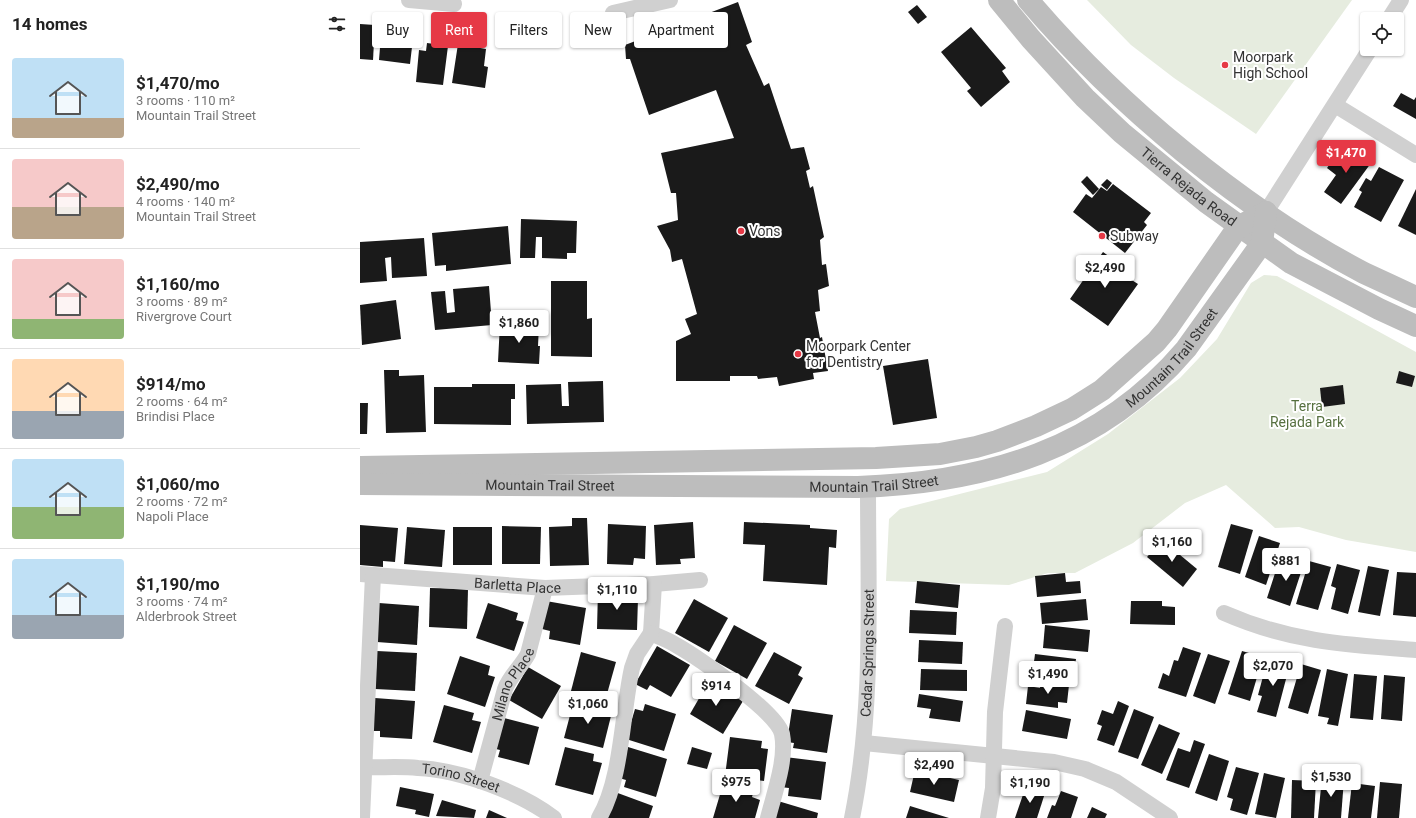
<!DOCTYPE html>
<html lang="en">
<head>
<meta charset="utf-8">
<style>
  body { margin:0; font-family:Roboto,sans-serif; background:#f2f2f2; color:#222; height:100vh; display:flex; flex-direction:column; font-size:15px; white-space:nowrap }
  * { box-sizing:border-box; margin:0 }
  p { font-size:13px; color:#767676 }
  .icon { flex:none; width:22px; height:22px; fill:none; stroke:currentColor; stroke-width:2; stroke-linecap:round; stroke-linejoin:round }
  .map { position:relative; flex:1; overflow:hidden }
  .details { display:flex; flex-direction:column; background:#fff; width:360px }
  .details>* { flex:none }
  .guide { position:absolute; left:12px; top:12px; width:380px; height:36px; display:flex; gap:8px }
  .buttons { position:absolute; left:1000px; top:12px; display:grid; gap:8px }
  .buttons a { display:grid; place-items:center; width:44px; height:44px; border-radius:4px; background:#fff; box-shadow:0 1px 3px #0004; font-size:20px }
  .price { position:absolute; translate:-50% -34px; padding:0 9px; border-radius:4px; background:#fff; color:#222; font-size:13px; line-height:26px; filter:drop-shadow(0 1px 2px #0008) }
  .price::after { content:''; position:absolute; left:50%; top:24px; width:12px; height:9px; margin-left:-6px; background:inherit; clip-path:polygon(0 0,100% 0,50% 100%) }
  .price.selected { background:#e63946; color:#fff }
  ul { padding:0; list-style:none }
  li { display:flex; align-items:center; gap:12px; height:100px; padding:0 12px }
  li+li { border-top:1px solid #e0e0e0 }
  li span { display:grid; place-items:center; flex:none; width:112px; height:80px; border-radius:4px; color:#555 }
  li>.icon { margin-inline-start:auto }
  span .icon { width:48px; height:48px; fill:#fffc; stroke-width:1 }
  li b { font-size:17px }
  h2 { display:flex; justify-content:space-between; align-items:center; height:48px; padding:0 12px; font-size:17px }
  .tag { padding:0 14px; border-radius:4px; background:#fff; box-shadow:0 1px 3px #0004; font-size:14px; line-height:36px }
  .tag.selected { background:#e63946; color:#fff }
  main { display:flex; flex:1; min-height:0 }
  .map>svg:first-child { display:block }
  .green { fill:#e6ecdf }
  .building { fill:#1a1a1a }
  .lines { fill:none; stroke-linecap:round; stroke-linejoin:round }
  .street { stroke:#d0d0d0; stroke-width:16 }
  .secondary { stroke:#bdbdbd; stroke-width:22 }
  .poi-dot { fill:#e63946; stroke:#fff; stroke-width:1.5 }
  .labels { text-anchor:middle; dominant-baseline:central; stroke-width:4; stroke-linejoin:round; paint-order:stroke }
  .poi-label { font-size:14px; fill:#333; stroke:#fff; text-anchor:start }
  .street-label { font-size:14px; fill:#333; stroke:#fff }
  .park-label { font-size:14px; fill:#56703f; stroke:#fff }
</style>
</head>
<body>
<main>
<section class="details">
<h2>14 homes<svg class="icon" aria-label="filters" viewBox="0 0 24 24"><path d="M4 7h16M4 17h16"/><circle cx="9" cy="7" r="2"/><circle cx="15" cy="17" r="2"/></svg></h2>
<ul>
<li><span style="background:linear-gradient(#bfe0f5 75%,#b9a48a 0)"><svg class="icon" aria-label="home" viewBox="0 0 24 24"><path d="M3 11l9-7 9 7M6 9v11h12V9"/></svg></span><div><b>$1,470/mo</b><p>3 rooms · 110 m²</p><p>Mountain Trail Street</p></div></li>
<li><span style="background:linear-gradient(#f6c9c9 60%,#b9a48a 0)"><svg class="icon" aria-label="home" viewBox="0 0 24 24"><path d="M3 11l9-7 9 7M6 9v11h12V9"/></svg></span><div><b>$2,490/mo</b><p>4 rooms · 140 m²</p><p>Mountain Trail Street</p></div></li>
<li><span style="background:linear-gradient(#f6c9c9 75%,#8fb573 0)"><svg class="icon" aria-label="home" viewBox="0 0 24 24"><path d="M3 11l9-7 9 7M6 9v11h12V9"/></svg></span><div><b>$1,160/mo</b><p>3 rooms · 89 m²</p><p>Rivergrove Court</p></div></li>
<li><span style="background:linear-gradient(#ffd9b3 65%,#9aa5b1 0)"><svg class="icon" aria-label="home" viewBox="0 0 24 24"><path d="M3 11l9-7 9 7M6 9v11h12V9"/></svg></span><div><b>$914/mo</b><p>2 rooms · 64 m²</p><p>Brindisi Place</p></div></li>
<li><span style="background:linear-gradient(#bfe0f5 60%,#8fb573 0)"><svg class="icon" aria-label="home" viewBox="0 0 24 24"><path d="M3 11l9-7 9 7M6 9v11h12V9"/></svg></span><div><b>$1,060/mo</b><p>2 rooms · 72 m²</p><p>Napoli Place</p></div></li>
<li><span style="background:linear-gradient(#bfe0f5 70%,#9aa5b1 0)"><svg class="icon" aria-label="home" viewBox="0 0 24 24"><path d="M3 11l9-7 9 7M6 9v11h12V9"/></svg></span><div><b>$1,190/mo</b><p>3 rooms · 74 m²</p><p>Alderbrook Street</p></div></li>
</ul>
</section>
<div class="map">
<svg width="1056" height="818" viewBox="0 0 1056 818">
  <rect width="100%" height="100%" fill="#fff"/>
  <g class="green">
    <polygon points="727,0 992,0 896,134 814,78 771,45"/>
    <polygon points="904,275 917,276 1056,352 1056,552 986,540 939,527 915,528 866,485 825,503 773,543 715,573 688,573 649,585 526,581 529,519 540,509 687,472 748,434 820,378 857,339 891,283"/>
  </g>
  <g class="building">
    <polygon points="378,2 392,42 386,45 404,86 409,83 431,149 444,147 450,169 446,171 450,188 453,186 464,237 460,240 462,265 466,264 469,286 458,290 460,311 455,312 460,338 462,337 468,371 453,373 454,379 419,386 417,377 398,379 397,376 370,376 370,381 316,381 316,341 331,334 325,319 337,314 322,259 312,262 310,250 297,226 318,220 316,193 311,193 301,153 374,138 356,90 289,115 270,59 266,59 265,45"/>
    <polygon points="557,5 567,17 558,24 548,12"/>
    <polygon points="22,23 47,26 45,46 52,47 50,64 19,60"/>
    <polygon points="0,24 15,25 13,60 0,59"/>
    <polygon points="611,27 646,68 642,71 650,82 621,107 607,91 611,88 581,52"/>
    <polygon points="67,43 88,46 83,85 56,82 59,50 66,51"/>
    <polygon points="98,44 126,49 124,66 128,67 125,88 92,83"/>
    <polygon points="1041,93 1054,100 1056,97 1056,119 1033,106"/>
    <polygon points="988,147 1011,163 981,204 964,192 976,175 967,168 976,155 980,157"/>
    <polygon points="1019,167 1044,180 1021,222 994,207 1002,192 999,190 1006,178 1011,181"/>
    <polygon points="727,176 739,189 733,195 721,182"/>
    <polygon points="747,179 752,183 747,190 741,185"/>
    <polygon points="753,184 791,213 784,222 787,225 765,253 713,212 726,194 732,198 741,187 747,191"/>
    <polygon points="1056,189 1056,235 1038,226"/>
    <polygon points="161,219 217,221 216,253 207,253 207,259 182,258 182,237 176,237 175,258 160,258"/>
    <polygon points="148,226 151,264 86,271 86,265 75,266 72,233"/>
    <polygon points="64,238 67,276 32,278 31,257 25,258 27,281 0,283 0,242"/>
    <polygon points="743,252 771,272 767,277 778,284 748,326 710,299"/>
    <polygon points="191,281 227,281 227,319 232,318 232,357 191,356"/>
    <polygon points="129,286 132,325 75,330 71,292 85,291 87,313 95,312 93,289"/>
    <polygon points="36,300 41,339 2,345 0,305"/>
    <polygon points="140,323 179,325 178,346 180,346 179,364 138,362"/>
    <polygon points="568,359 577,418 533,425 523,366"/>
    <polygon points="24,370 39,370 39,376 64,375 66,432 26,433"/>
    <polygon points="1039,371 1055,376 1052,387 1036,383"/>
    <polygon points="243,381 244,422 167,424 166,385 201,384 202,406 209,406 208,382"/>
    <polygon points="112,384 155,384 155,399 151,399 151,425 74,424 74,387 112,387"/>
    <polygon points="983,385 985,404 962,407 960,388"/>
    <polygon points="0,403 8,403 7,434 0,434"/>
    <polygon points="212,518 227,518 229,565 190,566 189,527 212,526"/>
    <polygon points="333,522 335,558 320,559 321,564 296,565 294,525"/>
    <polygon points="384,522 450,525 450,528 477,530 476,548 469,547 467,585 403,581 405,545 383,544"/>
    <polygon points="248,524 286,526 285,559 274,558 273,565 247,564"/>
    <polygon points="871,524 893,530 880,574 858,567"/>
    <polygon points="0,525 38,528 35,562 23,561 23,567 0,565"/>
    <polygon points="142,526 181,527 180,564 142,564"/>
    <polygon points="47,527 85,530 82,567 44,564"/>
    <rect x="93" y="527" width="39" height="38"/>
    <polygon points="899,536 920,543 906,585 885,577"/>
    <polygon points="802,540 837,569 823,587 787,557"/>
    <polygon points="933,556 945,560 930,606 907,598 917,567 928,570"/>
    <polygon points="949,561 971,567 958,610 936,604"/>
    <polygon points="977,564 1000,570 988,614 971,609 976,588 971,586"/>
    <polygon points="1008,566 1029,570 1020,616 998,612"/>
    <polygon points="1037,572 1056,573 1056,617 1033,615"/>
    <polygon points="705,573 706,582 720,581 721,593 677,597 675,576"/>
    <polygon points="557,581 600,585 598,608 555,603"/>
    <polygon points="70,588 108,589 107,629 69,627"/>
    <polygon points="238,590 271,591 270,597 278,598 277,630 237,629"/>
    <polygon points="334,599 368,618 349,652 315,633"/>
    <polygon points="726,599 728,620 682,624 680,603"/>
    <polygon points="186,601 226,608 220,645 189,639 190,631 182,629"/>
    <polygon points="771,601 802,601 802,606 815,607 815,625 770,624"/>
    <polygon points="19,603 59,606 57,645 17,642"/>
    <polygon points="128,603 158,613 156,620 164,622 154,651 116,638"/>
    <polygon points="550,610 597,612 596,635 549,633"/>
    <polygon points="374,625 407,643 387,679 355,661"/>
    <polygon points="685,625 730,630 728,652 683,648"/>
    <polygon points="559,640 603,642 602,664 558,662"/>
    <polygon points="297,646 330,665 311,697 290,685 287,690 275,684"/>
    <polygon points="823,647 841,653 826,697 798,688 803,673 809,676 814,660 818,661"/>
    <polygon points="17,651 57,653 55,691 15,689"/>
    <polygon points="882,651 903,657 890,701 868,694"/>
    <polygon points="221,652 256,662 245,701 211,691"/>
    <polygon points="414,652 442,667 438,675 443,678 429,704 395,686"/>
    <polygon points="675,654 716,659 713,679 672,677"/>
    <polygon points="848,654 870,661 855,704 833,696"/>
    <polygon points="100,656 130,666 128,675 135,677 125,707 87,694"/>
    <polygon points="908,658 930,664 916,717 897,712 902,696 898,695"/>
    <polygon points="941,664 961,670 948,714 928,708"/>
    <polygon points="168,667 201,686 182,719 149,700"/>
    <polygon points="561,669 607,670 607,691 560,690"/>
    <polygon points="967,669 988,674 978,726 967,724 969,718 958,716"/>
    <polygon points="994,674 1017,676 1013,720 990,718"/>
    <polygon points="1024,675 1045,677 1042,721 1021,719"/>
    <polygon points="349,681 383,701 363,734 330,714"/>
    <polygon points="681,682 709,685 707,703 698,702 698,708 666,704 668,686 680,688"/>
    <polygon points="559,694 603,701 600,722 569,718 571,709 557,707"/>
    <polygon points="15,698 55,701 52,739 20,737 20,731 13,731"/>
    <polygon points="214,700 244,708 242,714 251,716 243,748 204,738"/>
    <polygon points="758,701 769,706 754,746 737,740 742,726 737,724 742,710 753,714"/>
    <polygon points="285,704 316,714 304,751 266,739 275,709 283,711"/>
    <polygon points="84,705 114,713 112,720 121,722 112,753 73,742"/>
    <polygon points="432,709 473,715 467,753 433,748 434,743 427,742"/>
    <polygon points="774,709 794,717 778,759 758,752"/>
    <polygon points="666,710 711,719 707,739 662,731"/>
    <polygon points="140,717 179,727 169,765 138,757 140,750 132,748"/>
    <polygon points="799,724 820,733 802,774 781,765"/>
    <polygon points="370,737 402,741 401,748 408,749 404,781 365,776"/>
    <polygon points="834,740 845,744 829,788 806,780 818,748 830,752"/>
    <polygon points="205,747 234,754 233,761 242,763 233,795 195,785"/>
    <polygon points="268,747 307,759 296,797 264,787 266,780 259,778"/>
    <polygon points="332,747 352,753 347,769 327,764"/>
    <polygon points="849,754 869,761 857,801 835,793"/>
    <polygon points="425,757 466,762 461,800 428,796 429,788 420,787"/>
    <polygon points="876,767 899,773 887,815 870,810 873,799 867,797"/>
    <polygon points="555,770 599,780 594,802 550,792"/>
    <polygon points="904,773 925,778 916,818 895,814"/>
    <polygon points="962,777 984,779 981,818 958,818"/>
    <polygon points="932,780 956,781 954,818 931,818"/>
    <polygon points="364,781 394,790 392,797 400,800 395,818 353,818"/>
    <polygon points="1020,782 1042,784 1039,818 1017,818"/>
    <polygon points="992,783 1015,786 1011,818 988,818"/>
    <polygon points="666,786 685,793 677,818 655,818"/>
    <polygon points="40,787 74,794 69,817 55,814 56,810 36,806"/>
    <polygon points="701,791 718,797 711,818 687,818 692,805 695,806"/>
    <polygon points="255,792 293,806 289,818 246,818"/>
    <polygon points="82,800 116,810 114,818 76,816"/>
    <polygon points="418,801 458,813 457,818 413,818"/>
    <polygon points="550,806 589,818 546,818"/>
    <polygon points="732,807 747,814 745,818 727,818"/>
    <polygon points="129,810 147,818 126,818"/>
  </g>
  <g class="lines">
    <g class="street">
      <polyline points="49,0 94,4"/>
      <polyline points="253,13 310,0"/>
      <polyline points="1029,19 1041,0"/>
      <polyline points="975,105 1056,155"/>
      <polyline points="906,212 1010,49"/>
      <path id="s1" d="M0,574L185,588L294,584L340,580"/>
      <path d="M864,613C930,642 985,645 1056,650"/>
      <path d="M291,633C299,637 308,640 316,645C337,657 417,712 422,734C427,759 414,794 408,818"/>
      <polyline points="291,633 294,584"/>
      <polyline points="504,743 694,762 725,769 756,782 810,818"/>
      <path id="s2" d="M0,767C19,768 39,766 58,768C100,770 160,792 194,818"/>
      <path id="s3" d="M120,781L145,689C150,676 161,667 168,654L185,588"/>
      <polyline points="2,818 13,575"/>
      <path d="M239,818C262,780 262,712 272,668L277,654L291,633"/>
      <path id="s4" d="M492,818C514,710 508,597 508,487"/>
      <polyline points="628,818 633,788 635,712 645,626"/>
    </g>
    <g class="secondary">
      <path id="s5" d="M639,0L671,39L725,98L762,133L846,202L931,263L1019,309L1056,326"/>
      <path d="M668,0C757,105 882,209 1004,273C1021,281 1039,289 1056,297"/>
      <polyline points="0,467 516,458 580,454 616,447 637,441 676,426 712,409 742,390 796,342 807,329 878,227 906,212"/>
      <path id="s6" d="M0,484L498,487C626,483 741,449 826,349L902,243L906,212"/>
    </g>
  </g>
  <g class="poi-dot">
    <circle cx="865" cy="65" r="4"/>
    <circle cx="381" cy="231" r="4"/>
    <circle cx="742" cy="236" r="4"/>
    <circle cx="438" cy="354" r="4"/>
  </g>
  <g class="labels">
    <g class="poi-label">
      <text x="873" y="57">Moorpark<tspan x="873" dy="16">High School</tspan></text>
      <text x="389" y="231">Vons</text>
      <text x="750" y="236">Subway</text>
      <text x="446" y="346">Moorpark Center<tspan x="446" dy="16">for Dentistry</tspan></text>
    </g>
    <g class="street-label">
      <text stroke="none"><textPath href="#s5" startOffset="267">Tierra Rejada Road</textPath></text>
      <text stroke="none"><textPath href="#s6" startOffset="849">Mountain Trail Street</textPath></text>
      <text stroke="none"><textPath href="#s6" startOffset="514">Mountain Trail Street</textPath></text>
      <text stroke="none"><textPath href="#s6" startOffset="190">Mountain Trail Street</textPath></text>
      <text stroke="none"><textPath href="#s1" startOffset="158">Barletta Place</textPath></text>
      <text stroke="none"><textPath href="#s4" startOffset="166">Cedar Springs Street</textPath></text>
      <text stroke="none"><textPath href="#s3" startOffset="103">Milano Place</textPath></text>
      <text stroke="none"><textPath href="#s2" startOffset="102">Torino Street</textPath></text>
    </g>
    <g class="park-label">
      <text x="947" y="406">Terra<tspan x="947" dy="16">Rejada Park</tspan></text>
    </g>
  </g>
</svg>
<div class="buttons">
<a><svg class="icon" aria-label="locate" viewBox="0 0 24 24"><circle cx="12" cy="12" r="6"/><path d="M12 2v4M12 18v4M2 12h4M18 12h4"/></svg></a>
</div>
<b class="price selected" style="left:986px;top:174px">$1,470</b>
<b class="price" style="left:745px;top:289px">$2,490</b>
<b class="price" style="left:159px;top:344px">$1,860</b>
<b class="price" style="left:812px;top:563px">$1,160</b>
<b class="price" style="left:926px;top:582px">$881</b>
<b class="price" style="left:257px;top:611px">$1,110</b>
<b class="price" style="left:913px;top:687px">$2,070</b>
<b class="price" style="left:688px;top:695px">$1,490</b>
<b class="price" style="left:356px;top:707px">$914</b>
<b class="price" style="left:228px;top:725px">$1,060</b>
<b class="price" style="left:574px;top:786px">$2,490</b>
<b class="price" style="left:971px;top:798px">$1,530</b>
<b class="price" style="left:376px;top:803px">$975</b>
<b class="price" style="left:670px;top:804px">$1,190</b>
<div class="guide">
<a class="tag">Buy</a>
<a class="tag selected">Rent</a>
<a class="tag">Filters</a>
<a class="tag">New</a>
<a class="tag">Apartment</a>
</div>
</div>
</main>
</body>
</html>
